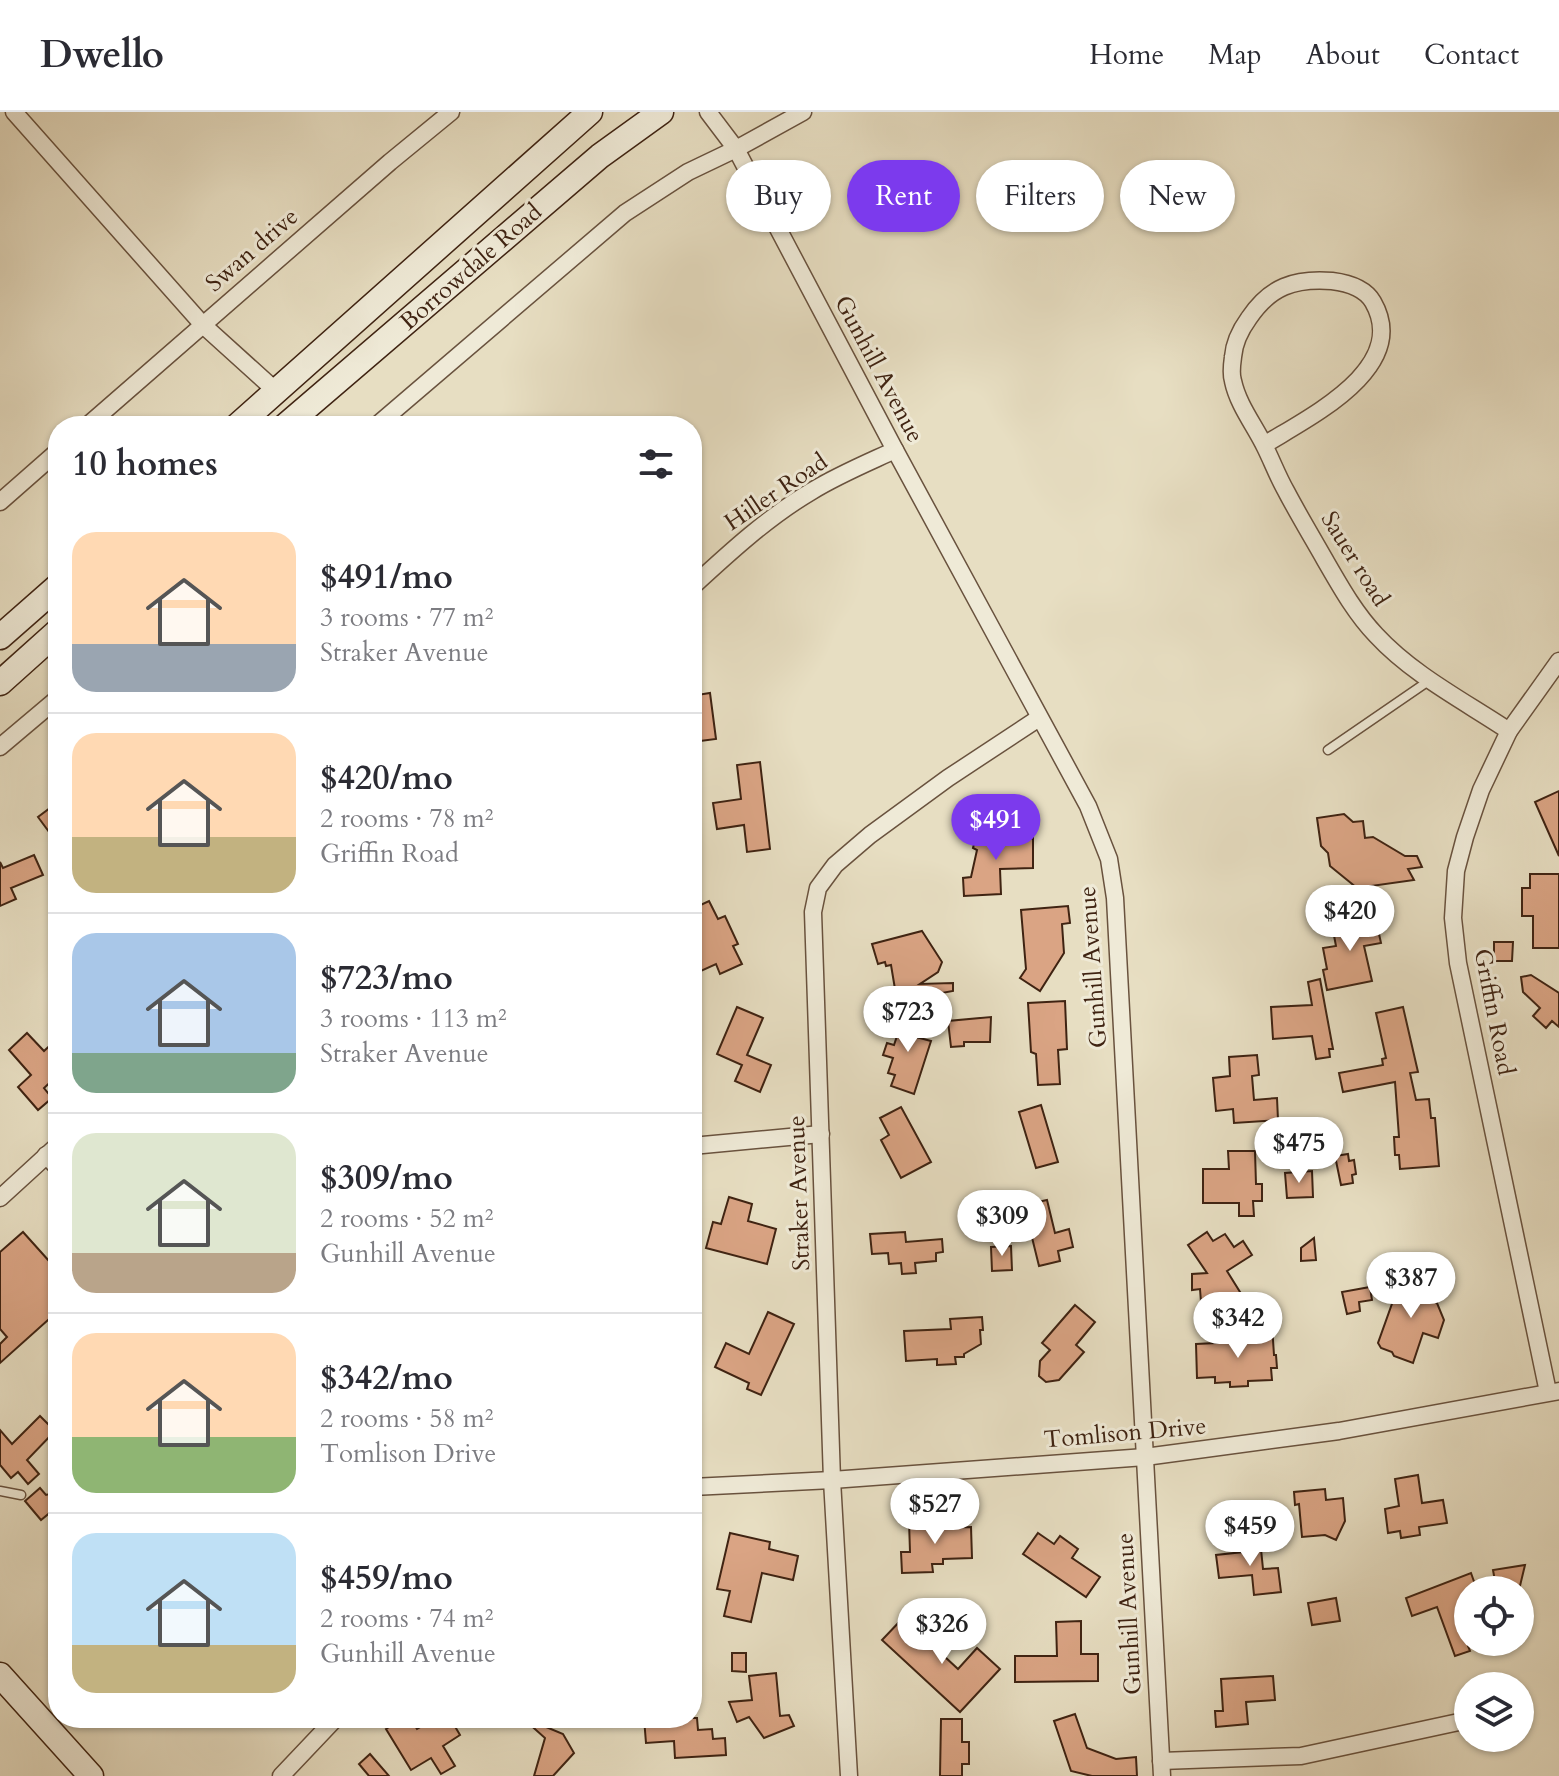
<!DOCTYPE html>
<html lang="en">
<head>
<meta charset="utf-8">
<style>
  body { margin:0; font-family:Cardo,serif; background:#f2f2f3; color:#2b2b33; height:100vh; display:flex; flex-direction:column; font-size:30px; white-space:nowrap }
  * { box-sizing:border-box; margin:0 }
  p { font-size:26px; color:#7c7c81 }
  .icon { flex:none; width:44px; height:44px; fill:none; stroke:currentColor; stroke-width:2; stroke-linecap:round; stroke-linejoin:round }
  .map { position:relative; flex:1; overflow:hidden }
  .drawer { position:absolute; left:48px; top:304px; width:654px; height:1312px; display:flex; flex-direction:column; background:#fff; border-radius:32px; box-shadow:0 2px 6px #0004 }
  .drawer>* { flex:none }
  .top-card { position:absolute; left:726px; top:48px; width:712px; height:72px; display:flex; gap:16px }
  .tools { position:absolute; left:1454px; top:1464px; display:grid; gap:16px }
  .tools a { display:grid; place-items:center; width:80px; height:80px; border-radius:50%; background:#fff; box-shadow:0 2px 6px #0004; font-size:40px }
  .price { position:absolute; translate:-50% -68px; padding:0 18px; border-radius:28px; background:#fff; color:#222; font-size:26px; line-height:52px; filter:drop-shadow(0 2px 4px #0008) }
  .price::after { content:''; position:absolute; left:50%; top:48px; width:24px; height:18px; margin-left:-12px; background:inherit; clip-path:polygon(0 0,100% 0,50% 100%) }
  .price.selected { background:#7c3aed; color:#fff }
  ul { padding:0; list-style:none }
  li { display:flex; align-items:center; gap:24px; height:200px; padding:0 24px }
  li+li { border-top:2px solid #e1e1e2 }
  li span { display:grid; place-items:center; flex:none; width:224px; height:160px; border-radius:24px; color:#555 }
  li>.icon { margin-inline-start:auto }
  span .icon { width:96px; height:96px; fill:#fffc; stroke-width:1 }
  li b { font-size:34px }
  h2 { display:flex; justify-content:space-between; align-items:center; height:96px; padding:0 24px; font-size:34px }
  .chip { padding:0 28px; border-radius:36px; background:#fff; box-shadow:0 2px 6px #0004; font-size:28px; line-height:72px }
  .chip.selected { background:#7c3aed; color:#fff }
  header { display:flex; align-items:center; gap:48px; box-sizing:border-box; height:112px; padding:0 40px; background:#fff; border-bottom:2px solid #e1e1e2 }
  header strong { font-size:38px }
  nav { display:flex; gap:44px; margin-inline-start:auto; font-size:28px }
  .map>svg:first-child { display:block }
  .building { fill:#daa484; stroke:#3f2312; stroke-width:2 }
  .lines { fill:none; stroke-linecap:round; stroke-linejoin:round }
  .service-casing { stroke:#69523e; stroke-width:11 }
  .minor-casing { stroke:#69523e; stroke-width:19 }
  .secondary-casing { stroke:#3f2312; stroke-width:27 }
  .service { stroke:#efead7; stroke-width:8 }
  .minor { stroke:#efead7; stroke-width:16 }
  .secondary { stroke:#efead7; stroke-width:24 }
  .labels { text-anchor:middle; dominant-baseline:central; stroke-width:6; stroke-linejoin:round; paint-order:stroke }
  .street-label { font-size:24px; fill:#3f2312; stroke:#efead7 }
</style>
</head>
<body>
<header>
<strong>Dwello</strong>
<nav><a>Home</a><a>Map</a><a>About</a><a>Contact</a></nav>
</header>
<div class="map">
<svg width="1559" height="1664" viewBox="0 0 1559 1664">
  <rect width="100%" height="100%" fill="#e7dec2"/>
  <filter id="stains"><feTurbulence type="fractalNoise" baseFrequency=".0025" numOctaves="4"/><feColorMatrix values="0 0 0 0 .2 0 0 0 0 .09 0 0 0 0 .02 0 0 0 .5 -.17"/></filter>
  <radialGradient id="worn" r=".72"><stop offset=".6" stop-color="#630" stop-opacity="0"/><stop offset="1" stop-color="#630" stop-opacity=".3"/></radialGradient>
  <g class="building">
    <polygon points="710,581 716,627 692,630 692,592 698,591 697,583"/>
    <polygon points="760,650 770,737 747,740 744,713 717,717 713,691 741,687 737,653"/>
    <polygon points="1559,679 1559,744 1535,690"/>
    <polygon points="58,690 58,732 38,705"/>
    <polygon points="1344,702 1353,710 1363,709 1365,726 1373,725 1405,744 1417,744 1422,755 1408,757 1414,768 1357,776 1330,754 1328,741 1321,734 1317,706"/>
    <polygon points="977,720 1015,727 1033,726 1033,756 1000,757 1001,782 964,784 963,766 971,765 977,738 973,736"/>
    <polygon points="34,743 43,763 11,776 16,787 0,794 0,750 3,756"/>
    <polygon points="1530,762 1559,762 1559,836 1533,836 1533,804 1522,804 1522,776 1530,776"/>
    <polygon points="709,789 718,807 725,804 738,832 733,834 742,852 720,862 716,852 692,863 692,797"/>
    <polygon points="1068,794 1070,811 1062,812 1064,841 1040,879 1020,866 1026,857 1021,798"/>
    <polygon points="1375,804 1381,831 1364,834 1372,869 1327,878 1323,858 1327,857 1323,836 1336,834 1332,813"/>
    <polygon points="922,819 942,850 938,860 920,872 953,871 953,879 897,889 891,853 886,854 885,850 878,852 872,832"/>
    <polygon points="1494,830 1513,830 1512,849 1494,849"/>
    <polygon points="1531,863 1559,881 1559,915 1552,909 1546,916 1533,904 1540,896 1523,880 1521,865"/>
    <polygon points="1320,867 1333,937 1329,937 1330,945 1316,947 1312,924 1273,927 1271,895 1312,893 1308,870"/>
    <polygon points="1065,889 1067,937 1058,938 1060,972 1038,973 1036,942 1031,940 1028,891"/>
    <polygon points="737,895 763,906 747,943 771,953 760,980 735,969 742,953 717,942"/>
    <polygon points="1403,895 1418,960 1410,961 1416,988 1429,987 1431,1006 1435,1006 1439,1054 1400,1057 1399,1043 1395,1043 1394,1025 1399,1025 1395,970 1343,980 1339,961 1383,953 1382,947 1386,946 1376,901"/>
    <polygon points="905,900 923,906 916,925 931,929 914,982 891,974 895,963 888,961 893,946 883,943 887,931 894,933"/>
    <polygon points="991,905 990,930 964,930 964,934 951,935 948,909"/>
    <polygon points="27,921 44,939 58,926 58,963 44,976 52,986 38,998 18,975 31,963 9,938"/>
    <polygon points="1257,943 1259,963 1252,964 1254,988 1277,986 1278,1008 1234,1011 1233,997 1216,999 1213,966 1230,964 1229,945"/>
    <polygon points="1041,993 1058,1050 1036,1056 1019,1000"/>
    <polygon points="901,995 931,1050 901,1066 881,1028 889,1023 880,1006"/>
    <polygon points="1228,1039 1255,1039 1256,1072 1262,1072 1262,1089 1253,1089 1254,1104 1239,1104 1239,1091 1203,1091 1203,1057 1229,1057"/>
    <polygon points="1348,1042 1349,1049 1354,1048 1356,1062 1352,1063 1353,1071 1341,1073 1335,1044"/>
    <polygon points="1312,1059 1313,1085 1287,1086 1285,1061"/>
    <polygon points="729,1085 752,1092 748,1109 776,1117 767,1152 706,1136 713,1110 721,1112"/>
    <polygon points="1047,1088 1055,1121 1069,1117 1073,1135 1058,1139 1060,1149 1039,1154 1024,1093"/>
    <polygon points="23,1120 58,1159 58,1199 0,1251 0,1232 7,1225 0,1217 0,1140"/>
    <polygon points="905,1120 906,1130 942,1127 943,1140 936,1141 936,1149 915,1151 916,1161 902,1162 901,1151 889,1152 888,1141 872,1142 870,1122"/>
    <polygon points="1207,1120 1213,1129 1225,1122 1234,1135 1243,1129 1252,1143 1227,1159 1240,1180 1226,1189 1201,1190 1200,1177 1192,1178 1192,1162 1207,1161 1188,1133"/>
    <polygon points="1314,1126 1316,1148 1301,1149 1301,1136"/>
    <polygon points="1011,1134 1012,1158 992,1159 991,1135"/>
    <polygon points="1417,1167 1430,1173 1432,1177 1428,1187 1437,1191 1444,1208 1438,1226 1423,1221 1413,1251 1394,1244 1392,1240 1381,1236 1378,1231 1398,1175 1403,1168 1416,1171"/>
    <polygon points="1370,1175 1372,1188 1359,1190 1360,1199 1347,1202 1342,1180"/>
    <polygon points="1075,1193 1095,1210 1076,1233 1084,1240 1059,1268 1046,1270 1039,1264 1040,1249 1050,1238 1042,1231"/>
    <polygon points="768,1200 794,1212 761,1283 747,1277 749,1271 715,1255 726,1231 749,1242"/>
    <polygon points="982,1205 983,1218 980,1218 981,1232 964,1242 964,1245 955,1245 956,1252 937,1253 937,1247 906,1249 904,1219 951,1217 950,1207"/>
    <polygon points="1272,1213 1274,1243 1276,1243 1277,1256 1271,1256 1272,1268 1248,1269 1248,1274 1230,1275 1230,1270 1215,1271 1215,1265 1197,1266 1196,1232 1257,1229 1256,1214"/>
    <polygon points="40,1304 55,1319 27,1348 39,1362 28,1372 18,1360 11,1366 0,1353 0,1318 12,1332"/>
    <polygon points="1418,1363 1422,1391 1443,1388 1447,1411 1419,1415 1420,1423 1401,1426 1400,1419 1388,1421 1385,1397 1399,1394 1395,1367"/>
    <polygon points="40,1376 46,1383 58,1380 58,1394 41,1408 25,1389"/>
    <polygon points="1325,1377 1326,1388 1343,1386 1345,1409 1336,1428 1325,1423 1302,1425 1299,1392 1295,1393 1294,1380"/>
    <polygon points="937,1408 937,1416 971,1415 972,1446 943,1447 943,1452 932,1452 933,1460 902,1461 901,1440 910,1440 909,1409"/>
    <polygon points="730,1421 770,1430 769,1437 798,1444 793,1468 762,1461 751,1510 724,1504 730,1479 717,1477"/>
    <polygon points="1038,1421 1054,1432 1060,1424 1078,1437 1072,1446 1100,1465 1086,1485 1023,1442"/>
    <polygon points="1260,1427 1263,1457 1278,1456 1281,1480 1254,1483 1252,1463 1219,1466 1216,1443 1243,1440 1242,1429"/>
    <polygon points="1525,1453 1519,1478 1506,1478 1505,1474 1496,1475 1493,1458"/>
    <polygon points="1471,1461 1477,1478 1468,1478 1468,1534 1470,1539 1455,1544 1437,1495 1412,1504 1406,1486"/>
    <polygon points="1336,1486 1340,1509 1312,1513 1308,1491"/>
    <polygon points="903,1506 958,1557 977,1536 1000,1557 960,1600 882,1528"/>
    <polygon points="1081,1509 1081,1542 1098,1542 1098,1569 1015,1570 1015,1544 1057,1544 1056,1510"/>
    <polygon points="732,1541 746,1541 746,1560 732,1559"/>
    <polygon points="776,1561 780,1604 789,1603 794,1614 764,1626 749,1605 737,1610 729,1590 752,1588 749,1564"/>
    <polygon points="1273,1564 1275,1588 1246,1590 1248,1612 1216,1615 1215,1599 1223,1599 1221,1567"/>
    <polygon points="1075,1602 1087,1636 1116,1647 1136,1645 1137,1664 1092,1664 1071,1659 1054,1609"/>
    <polygon points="404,1606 410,1606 417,1617 436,1606 450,1606 460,1623 443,1634 455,1654 441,1662 431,1646 411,1658 386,1617"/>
    <polygon points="644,1606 697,1606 698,1618 712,1617 713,1627 725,1626 726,1643 675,1646 674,1629 646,1631"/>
    <polygon points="527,1607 563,1622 574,1641 553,1664 534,1664 545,1626 526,1609"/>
    <polygon points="941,1607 962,1607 962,1630 969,1630 969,1652 962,1652 962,1664 940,1664"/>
    <polygon points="370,1642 389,1664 369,1664 359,1652"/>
  </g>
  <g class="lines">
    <g class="service-casing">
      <g id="service">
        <polyline points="1328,638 1430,568"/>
        <polyline points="0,1379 21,1383"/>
      </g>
    </g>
    <g class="minor-casing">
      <g id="minor">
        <polyline points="14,0 203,213 276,279"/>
        <polyline points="708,0 736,37 895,338 1088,694 1109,747 1115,786 1162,1664"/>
        <polyline points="87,314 390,50 451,0"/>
        <polyline points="376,314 625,101 688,60 736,37 803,0"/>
        <path d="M1264,333C1309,305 1411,256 1373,190C1365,176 1348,171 1332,169C1294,166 1270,175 1249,206C1241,217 1234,232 1233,245C1232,252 1231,263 1233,269C1238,293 1255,314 1265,335C1272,349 1278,365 1286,379C1298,402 1312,425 1325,448C1340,474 1355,501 1376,523C1413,563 1464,589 1509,619"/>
        <polyline points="0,390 58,339"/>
        <path d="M692,475C730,440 768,405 812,379C838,363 867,351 895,338"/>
        <polyline points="0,635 58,586"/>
        <polyline points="692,1034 821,1022"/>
        <polyline points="46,1043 58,1056"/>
        <polyline points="0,1086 58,1033"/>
        <polyline points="1548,1280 1458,851 1453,806 1456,759 1465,725 1481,678 1509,619 1559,549"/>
        <polyline points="692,1375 832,1368 1145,1345 1339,1319 1559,1279"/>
        <polyline points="1161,1649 1301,1644 1468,1608"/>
        <polyline points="281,1664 336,1606"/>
        <polyline points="849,1664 832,1368 813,800 818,776 835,753 870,723 948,666 1039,606"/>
      </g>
    </g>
    <g class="secondary-casing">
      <g id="secondary">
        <polyline points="237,314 590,0"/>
        <polyline points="285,314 600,44 661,0"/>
        <polyline points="0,525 58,474"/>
        <polyline points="0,571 58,519"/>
        <polyline points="0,1563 91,1664"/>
      </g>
    </g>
    <use href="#service" class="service"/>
    <use href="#minor" class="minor"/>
    <use href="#secondary" class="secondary"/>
  </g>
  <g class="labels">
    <g class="street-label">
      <text transform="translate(252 138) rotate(-41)">Swan drive</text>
      <text transform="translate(471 155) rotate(-41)">Borrowdale Road</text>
      <text transform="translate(879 257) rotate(62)">Gunhill Avenue</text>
      <text transform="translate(776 380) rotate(-34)">Hiller Road</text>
      <text transform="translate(1355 447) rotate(58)">Sauer road</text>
      <text transform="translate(1093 855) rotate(-94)">Gunhill Avenue</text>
      <text transform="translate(1494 900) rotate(79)">Griffin Road</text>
      <text transform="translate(799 1081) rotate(-92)">Straker Avenue</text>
      <text transform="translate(1125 1321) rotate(-5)">Tomlison Drive</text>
      <text transform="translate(1129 1502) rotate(-93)">Gunhill Avenue</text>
    </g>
  </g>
  <rect width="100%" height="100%" filter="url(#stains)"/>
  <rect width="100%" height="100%" fill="url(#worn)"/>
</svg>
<div class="tools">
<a><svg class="icon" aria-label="locate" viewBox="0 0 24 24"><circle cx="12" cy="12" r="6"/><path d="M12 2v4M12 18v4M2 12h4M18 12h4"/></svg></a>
<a><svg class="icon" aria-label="layers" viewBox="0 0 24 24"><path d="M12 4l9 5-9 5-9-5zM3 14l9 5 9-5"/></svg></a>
</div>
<b class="price selected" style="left:996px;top:750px">$491</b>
<b class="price" style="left:1350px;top:841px">$420</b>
<b class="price" style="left:908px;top:942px">$723</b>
<b class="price" style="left:1299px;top:1073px">$475</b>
<b class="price" style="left:1002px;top:1146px">$309</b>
<b class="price" style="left:1411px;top:1208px">$387</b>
<b class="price" style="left:1238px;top:1248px">$342</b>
<b class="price" style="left:935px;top:1434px">$527</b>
<b class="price" style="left:1250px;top:1456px">$459</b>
<b class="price" style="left:942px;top:1554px">$326</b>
<div class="top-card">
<a class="chip">Buy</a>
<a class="chip selected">Rent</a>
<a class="chip">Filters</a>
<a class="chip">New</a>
</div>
<section class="drawer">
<h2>10 homes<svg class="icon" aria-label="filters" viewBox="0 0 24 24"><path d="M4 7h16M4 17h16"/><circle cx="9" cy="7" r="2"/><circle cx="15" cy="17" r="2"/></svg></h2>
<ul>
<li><span style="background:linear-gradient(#ffd9b3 70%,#9aa5b1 0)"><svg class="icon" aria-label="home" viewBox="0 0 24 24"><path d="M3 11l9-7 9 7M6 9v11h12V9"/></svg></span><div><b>$491/mo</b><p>3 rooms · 77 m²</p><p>Straker Avenue</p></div></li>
<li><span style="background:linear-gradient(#ffd9b3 65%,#c2b280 0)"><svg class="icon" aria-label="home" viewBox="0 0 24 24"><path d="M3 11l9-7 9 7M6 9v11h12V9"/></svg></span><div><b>$420/mo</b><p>2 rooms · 78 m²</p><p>Griffin Road</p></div></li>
<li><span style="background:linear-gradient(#a9c7e8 75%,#7fa58c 0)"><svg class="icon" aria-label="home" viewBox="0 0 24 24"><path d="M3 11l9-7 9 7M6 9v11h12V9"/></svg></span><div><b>$723/mo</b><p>3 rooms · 113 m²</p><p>Straker Avenue</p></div></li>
<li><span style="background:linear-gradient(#dfe7d0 75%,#b9a48a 0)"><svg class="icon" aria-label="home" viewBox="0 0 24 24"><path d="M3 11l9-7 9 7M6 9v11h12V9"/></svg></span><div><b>$309/mo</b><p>2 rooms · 52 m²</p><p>Gunhill Avenue</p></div></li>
<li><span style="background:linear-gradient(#ffd9b3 65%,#8fb573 0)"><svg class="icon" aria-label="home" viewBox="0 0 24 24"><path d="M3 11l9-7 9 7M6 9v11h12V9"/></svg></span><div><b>$342/mo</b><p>2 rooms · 58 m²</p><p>Tomlison Drive</p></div></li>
<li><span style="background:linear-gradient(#bfe0f5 70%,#c2b280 0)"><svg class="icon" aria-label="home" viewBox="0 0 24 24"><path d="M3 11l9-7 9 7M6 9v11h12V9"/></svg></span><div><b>$459/mo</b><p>2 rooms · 74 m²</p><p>Gunhill Avenue</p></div></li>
</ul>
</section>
</div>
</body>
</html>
